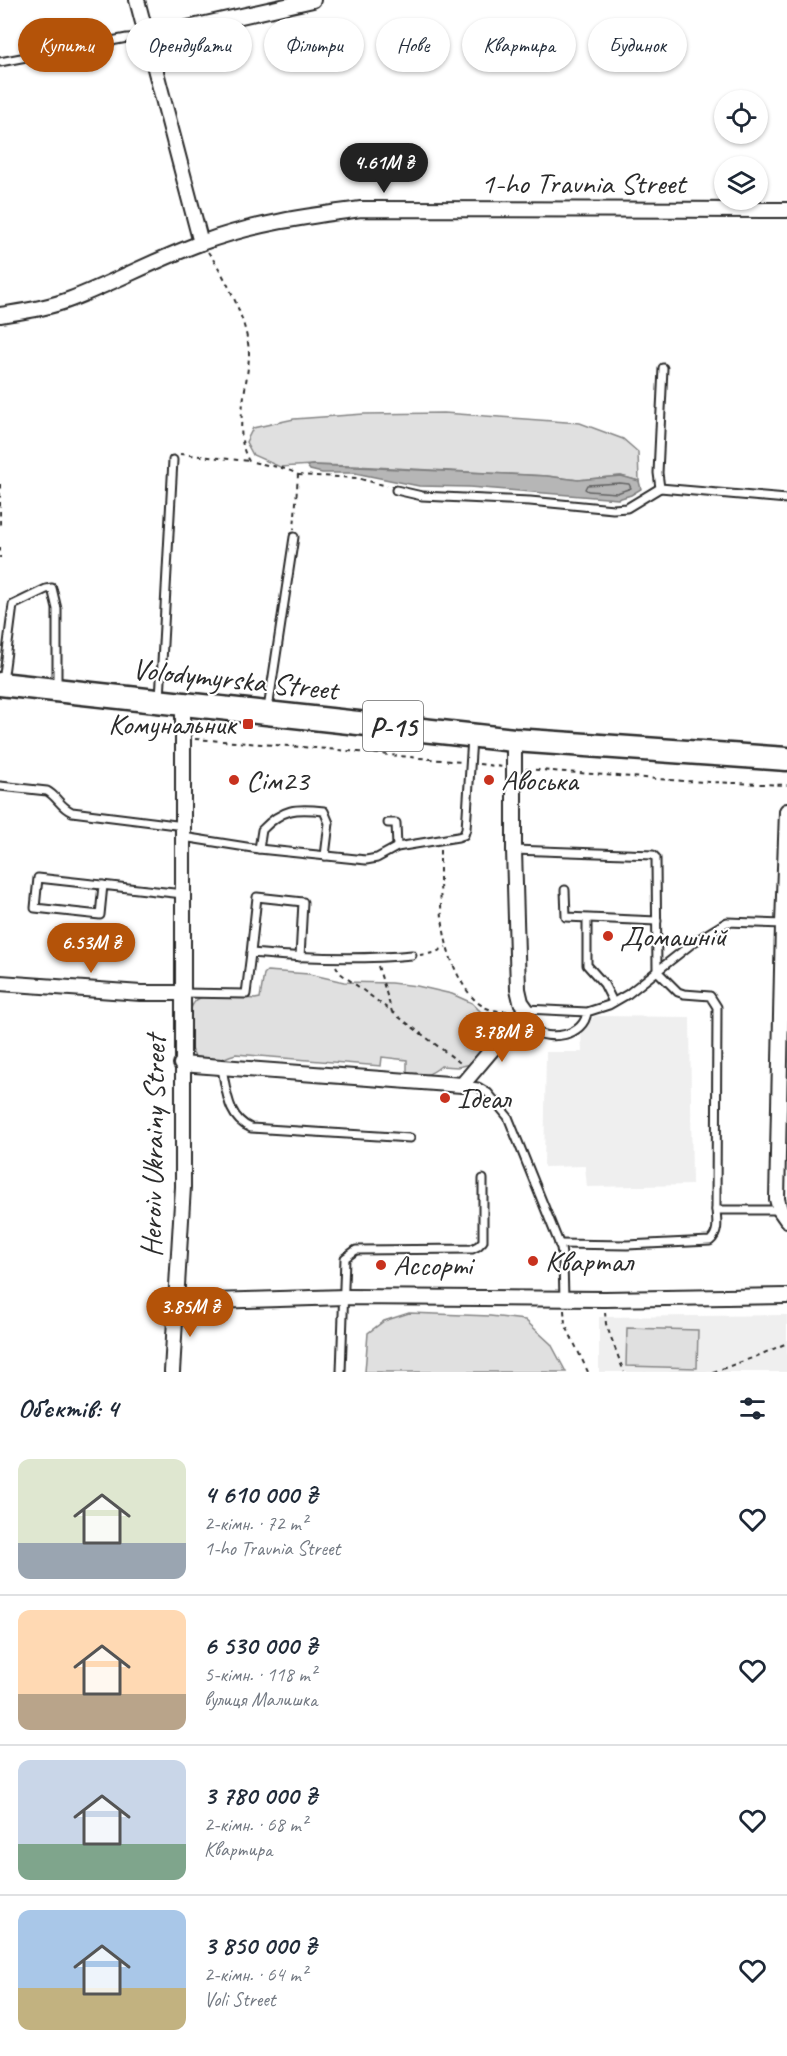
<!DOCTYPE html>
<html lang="uk">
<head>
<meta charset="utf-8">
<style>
  body { margin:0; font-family:Caveat,sans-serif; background:#f6f6f7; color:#1f2937; height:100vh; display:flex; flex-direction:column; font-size:22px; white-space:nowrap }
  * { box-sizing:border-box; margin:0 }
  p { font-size:20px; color:#747a83 }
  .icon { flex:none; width:33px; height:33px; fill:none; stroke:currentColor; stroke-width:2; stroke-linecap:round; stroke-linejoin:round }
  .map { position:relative; height:1372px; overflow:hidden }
  .drawer { display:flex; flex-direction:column; background:#fff; flex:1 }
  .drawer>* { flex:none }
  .banner { position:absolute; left:18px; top:18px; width:752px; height:54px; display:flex; gap:12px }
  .fabs { position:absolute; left:714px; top:90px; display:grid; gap:12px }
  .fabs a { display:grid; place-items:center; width:54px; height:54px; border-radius:50%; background:#fff; box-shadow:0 2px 4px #0004; font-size:30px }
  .price { position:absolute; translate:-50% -51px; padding:0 14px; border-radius:21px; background:#b45309; color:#fff; font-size:20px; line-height:39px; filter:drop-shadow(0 2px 3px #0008) }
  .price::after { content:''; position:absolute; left:50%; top:36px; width:18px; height:14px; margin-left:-9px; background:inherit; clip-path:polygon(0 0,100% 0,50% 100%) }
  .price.selected { background:#222; color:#fff }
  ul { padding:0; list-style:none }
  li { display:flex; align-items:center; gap:18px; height:150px; padding:0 18px }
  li+li { border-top:2px solid #e0e1e3 }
  li span { display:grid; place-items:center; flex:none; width:168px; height:120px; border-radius:12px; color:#555 }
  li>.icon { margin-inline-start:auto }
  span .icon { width:72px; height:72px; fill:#fffc; stroke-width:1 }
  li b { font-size:26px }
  h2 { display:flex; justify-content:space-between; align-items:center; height:72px; padding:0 18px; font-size:26px }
  .tag { padding:0 21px; border-radius:27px; background:#fff; box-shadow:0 2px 4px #0004; font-size:21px; line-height:54px }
  .tag.selected { background:#b45309; color:#fff }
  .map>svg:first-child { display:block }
  .built { fill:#efefef }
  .green { fill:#e0e0e0; stroke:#868686; stroke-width:1.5 }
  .water { fill:#b6b6b6; stroke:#7e7e7e; stroke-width:1.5 }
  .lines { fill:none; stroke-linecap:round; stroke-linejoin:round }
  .shore { stroke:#636363; stroke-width:1.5 }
  .service-casing { stroke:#2b2b2b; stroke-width:11 }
  .minor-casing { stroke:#2b2b2b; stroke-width:18 }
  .primary-casing { stroke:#2b2b2b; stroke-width:27 }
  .path { stroke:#2b2b2b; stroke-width:2; stroke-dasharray:4.5 4.5; stroke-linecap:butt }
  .service { stroke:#fff; stroke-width:7 }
  .minor { stroke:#fff; stroke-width:14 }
  .primary { stroke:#fff; stroke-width:22 }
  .poi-dot { fill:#c8321e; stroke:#fff; stroke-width:2 }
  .labels { text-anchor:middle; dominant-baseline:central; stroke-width:4.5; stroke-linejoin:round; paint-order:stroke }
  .shield { fill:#fff; stroke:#6b6b6b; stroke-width:1.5 }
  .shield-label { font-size:28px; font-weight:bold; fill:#2b2b2b }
  .street-label { font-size:30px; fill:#2b2b2b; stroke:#fff }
  .poi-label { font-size:30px; fill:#2b2b2b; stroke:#fff; text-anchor:start }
</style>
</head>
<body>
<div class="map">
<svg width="787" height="1372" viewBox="0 0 787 1372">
  <rect width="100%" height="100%" fill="#fff"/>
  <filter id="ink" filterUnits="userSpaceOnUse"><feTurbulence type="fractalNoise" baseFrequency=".0167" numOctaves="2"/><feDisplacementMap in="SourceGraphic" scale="12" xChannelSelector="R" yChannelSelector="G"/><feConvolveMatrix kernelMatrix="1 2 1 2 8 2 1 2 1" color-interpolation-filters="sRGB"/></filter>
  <g filter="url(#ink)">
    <g class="built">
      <polygon points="595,1016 690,1017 692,1185 587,1187 585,1166 544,1167 546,1052 582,1052 581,1029"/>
      <polygon points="787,1315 787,1372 599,1372 599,1317"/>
    </g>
    <g class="green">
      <polygon points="444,413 580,423 623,439 638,452 639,481 621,476 578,480 547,476 355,466 312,465 280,467 253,455 246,442 253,428 294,419 364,414"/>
      <path d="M267,971L309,974L344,982L391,983L417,986L452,994L472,1003L481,1012L504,1016L506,1025L471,1064L458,1067L441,1066C429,1076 422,1077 407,1075V1060L382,1057L381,1066L236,1054C221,1057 220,1065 202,1061C183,1056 183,1004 200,998C216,992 239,998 255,999L260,998L264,974Z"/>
      <polygon points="409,1313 490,1316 525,1320 551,1344 566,1372 365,1372 368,1333 384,1321"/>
      <polygon points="627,1328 698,1330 697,1368 626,1366"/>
    </g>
    <polygon class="water" points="312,465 547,476 578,480 621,476 639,481 641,489 631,495 618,499 469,487 419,486 355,473 322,473 310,470 307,466"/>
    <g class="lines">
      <polygon class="shore" points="620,483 629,484 631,488 617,493 588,491 585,489 587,485"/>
      <g class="service-casing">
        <g id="service">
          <polyline points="0,62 127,38 147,37"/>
          <polyline points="663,368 658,473 660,488 787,499"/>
          <polyline points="396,490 422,496 530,501 613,509 627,508 660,488"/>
          <polyline points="3,682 13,605 46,589 52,588 57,609 57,688"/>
          <polyline points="160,699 173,460"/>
          <polyline points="268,709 294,537"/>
          <path d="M0,786L47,791C57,796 60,807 72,812L184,826"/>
          <polyline points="388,823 396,823 397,847"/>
          <polyline points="183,837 259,849 366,860 377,858 397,847 458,837 464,835 466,829 472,738"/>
          <path d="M259,849L262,830C283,808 296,808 324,811L329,823L325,856"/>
          <polyline points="514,850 653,855 656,858 657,971 678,992 684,994 710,996 717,1007 716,1210 780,1210"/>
          <polyline points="103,885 100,915 35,908 38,878 183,894"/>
          <polyline points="565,890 566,917 657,921"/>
          <polyline points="587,919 587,965 604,984 613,1002"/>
          <polyline points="251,953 257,897 303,902 300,957"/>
          <path d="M181,993L246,994L251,953C305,958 359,960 412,955"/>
          <path d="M587,1012C584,1037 549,1041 532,1030L526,1009L587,1012L609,1005L628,994L694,942L727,922L783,924"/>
          <path d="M222,1069C227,1091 227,1118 251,1128L410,1138"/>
          <polyline points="462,1085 478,1087 488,1093 508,1117 561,1248 563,1262 564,1298"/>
          <path d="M559,1244L627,1245L710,1241C719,1233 717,1222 716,1210"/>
          <polyline points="341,1372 345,1258 356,1250 472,1249 478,1246 483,1241 483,1179"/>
        </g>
      </g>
      <g class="minor-casing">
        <g id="minor">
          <polyline points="137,0 201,243"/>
          <polyline points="147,37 313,0"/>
          <path d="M0,315C24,311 48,308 71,299C115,282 157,259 201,243C252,224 307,216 361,209L787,210"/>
          <polyline points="183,704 183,1187 176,1302 345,1297 605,1299 787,1296"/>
          <polyline points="787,811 783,924 777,1199 780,1210 787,1220"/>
          <polyline points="0,983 141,993 181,993"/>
          <polyline points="181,1064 462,1085 526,1009 521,1002 518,989 514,850 514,740"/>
          <polyline points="172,1372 176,1302"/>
        </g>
      </g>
      <g class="primary-casing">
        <polyline id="primary" points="0,684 514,740 787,759"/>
      </g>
      <g class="path">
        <path d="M208,252C226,276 249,325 249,355C248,386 232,434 249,461C263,465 288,467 298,475L294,529"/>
        <polyline points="180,454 249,461"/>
        <polyline points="298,475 357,478 387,486"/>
        <polyline points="0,484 0,529"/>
        <polyline points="0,547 0,558"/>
        <polyline points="195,739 328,749 461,762"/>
        <polyline points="479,764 503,767"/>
        <polyline points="526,769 684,781 787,785"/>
        <path d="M440,850C440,897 438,947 466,989C477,1005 487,1012 507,1011"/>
        <polyline points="420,955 434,953 446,947"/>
        <polyline points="336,966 340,973 463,1065"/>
        <polyline points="378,966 392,1012"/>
        <polyline points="564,1310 565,1324 588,1372"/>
        <polyline points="605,1312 606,1324 624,1372"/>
        <polyline points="713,1372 755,1357 787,1343"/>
      </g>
      <use href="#service" class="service"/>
      <use href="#minor" class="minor"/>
      <use href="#primary" class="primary"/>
    </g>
  </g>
  <g class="poi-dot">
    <rect x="242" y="718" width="12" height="12" rx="3"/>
    <circle cx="234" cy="780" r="6"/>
    <circle cx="489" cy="780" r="6"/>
    <circle cx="608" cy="936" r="6"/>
    <circle cx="445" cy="1098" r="6"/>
    <circle cx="533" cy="1261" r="6"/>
    <circle cx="381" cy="1265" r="6"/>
  </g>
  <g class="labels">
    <rect class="shield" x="363" y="701" width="60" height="50" rx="4.5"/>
    <g class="shield-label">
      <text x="393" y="726">Р-15</text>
    </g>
    <g class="street-label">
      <text x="583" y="183">1-ho Travnia Street</text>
      <text transform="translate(235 679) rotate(6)">Volodymyrska Street</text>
      <text transform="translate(153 1146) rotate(-89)">Heroiv Ukrainy Street</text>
    </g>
    <g class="poi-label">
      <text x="236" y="724" text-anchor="end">Комунальник</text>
      <text x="246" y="780">Сім23</text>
      <text x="501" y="780">Авоська</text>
      <text x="620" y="936">Домашній</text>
      <text x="457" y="1098">Ідеал</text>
      <text x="545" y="1261">Квартал</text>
      <text x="393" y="1265">Ассорті</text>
    </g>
  </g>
</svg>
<div class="fabs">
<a><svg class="icon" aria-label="locate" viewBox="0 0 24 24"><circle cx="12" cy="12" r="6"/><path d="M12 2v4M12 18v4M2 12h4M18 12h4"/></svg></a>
<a><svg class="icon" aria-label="layers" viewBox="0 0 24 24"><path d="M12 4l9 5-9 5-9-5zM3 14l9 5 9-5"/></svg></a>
</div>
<b class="price selected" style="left:384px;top:194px">4.61M ₴</b>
<b class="price" style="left:91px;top:974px">6.53M ₴</b>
<b class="price" style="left:502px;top:1063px">3.78M ₴</b>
<b class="price" style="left:190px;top:1338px">3.85M ₴</b>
<div class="banner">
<a class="tag selected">Купити</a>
<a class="tag">Орендувати</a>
<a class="tag">Фільтри</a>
<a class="tag">Нове</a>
<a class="tag">Квартира</a>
<a class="tag">Будинок</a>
</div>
</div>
<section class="drawer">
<h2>Об’єктів: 4<svg class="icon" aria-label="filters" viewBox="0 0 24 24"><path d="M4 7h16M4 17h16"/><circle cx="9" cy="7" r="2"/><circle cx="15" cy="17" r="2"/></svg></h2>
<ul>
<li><span style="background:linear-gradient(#dfe7d0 70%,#9aa5b1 0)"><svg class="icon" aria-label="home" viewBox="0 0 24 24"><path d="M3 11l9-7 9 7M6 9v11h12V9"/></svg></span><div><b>4 610 000 ₴</b><p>2-кімн. · 72 m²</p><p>1-ho Travnia Street</p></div><svg class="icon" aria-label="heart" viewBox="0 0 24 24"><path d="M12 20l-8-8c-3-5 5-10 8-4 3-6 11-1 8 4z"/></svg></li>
<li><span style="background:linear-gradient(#ffd9b3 70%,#b9a48a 0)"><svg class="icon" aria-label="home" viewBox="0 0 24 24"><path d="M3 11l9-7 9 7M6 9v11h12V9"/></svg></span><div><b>6 530 000 ₴</b><p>5-кімн. · 118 m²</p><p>вулиця Малишка</p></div><svg class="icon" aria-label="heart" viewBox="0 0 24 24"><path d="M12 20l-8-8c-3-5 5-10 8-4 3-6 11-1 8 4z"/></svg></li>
<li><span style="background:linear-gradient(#c9d6e8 70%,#7fa58c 0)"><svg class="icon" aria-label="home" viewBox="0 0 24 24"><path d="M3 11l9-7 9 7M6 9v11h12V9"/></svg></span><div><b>3 780 000 ₴</b><p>2-кімн. · 68 m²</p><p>Квартира</p></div><svg class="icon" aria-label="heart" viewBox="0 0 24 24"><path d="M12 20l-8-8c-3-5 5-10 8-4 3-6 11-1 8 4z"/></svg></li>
<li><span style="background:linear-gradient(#a9c7e8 65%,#c2b280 0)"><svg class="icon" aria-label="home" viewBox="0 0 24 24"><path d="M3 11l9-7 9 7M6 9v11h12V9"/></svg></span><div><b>3 850 000 ₴</b><p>2-кімн. · 64 m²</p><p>Voli Street</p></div><svg class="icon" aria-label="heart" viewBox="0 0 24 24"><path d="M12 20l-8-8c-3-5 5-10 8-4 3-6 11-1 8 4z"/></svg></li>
</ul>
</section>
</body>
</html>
